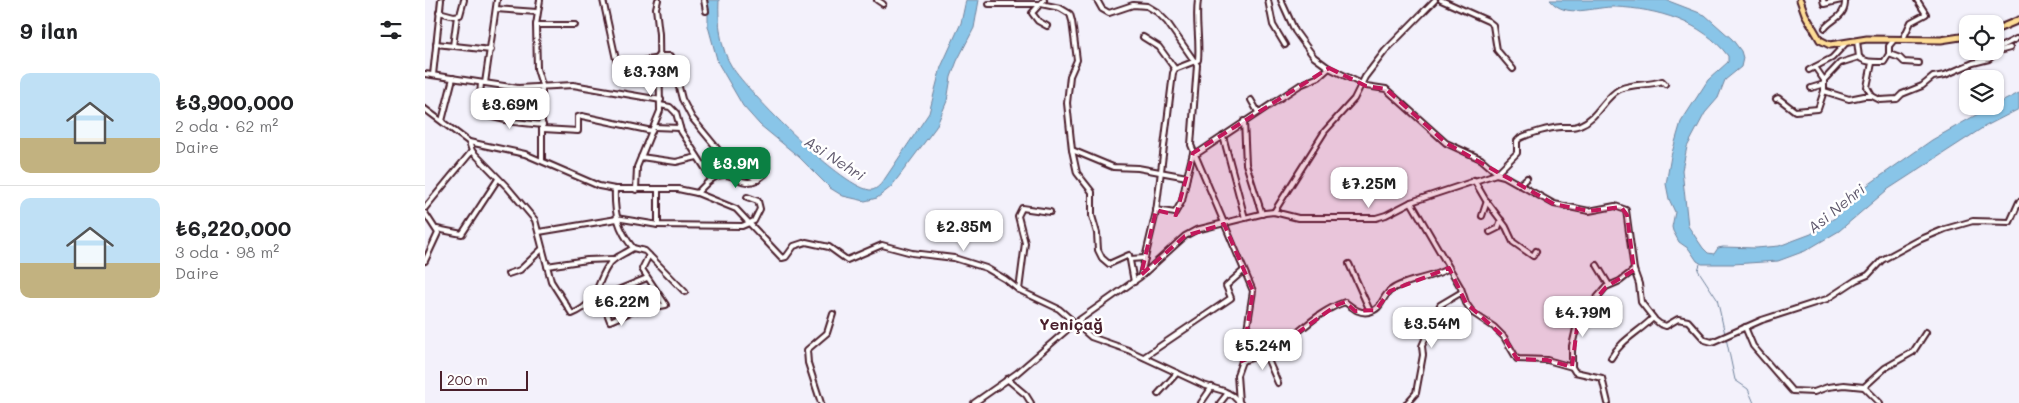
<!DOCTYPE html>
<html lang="tr">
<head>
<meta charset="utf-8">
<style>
  body { margin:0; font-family:Mali,sans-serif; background:#f2f2f2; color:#202124; height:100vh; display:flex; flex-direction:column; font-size:19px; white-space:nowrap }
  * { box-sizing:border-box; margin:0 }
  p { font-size:16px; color:#757577 }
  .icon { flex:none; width:28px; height:28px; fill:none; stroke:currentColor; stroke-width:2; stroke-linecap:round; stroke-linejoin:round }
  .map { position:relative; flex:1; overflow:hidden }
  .sheet { display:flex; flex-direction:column; background:#fff; width:425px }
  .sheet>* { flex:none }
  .tools { position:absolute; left:1534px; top:15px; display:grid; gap:10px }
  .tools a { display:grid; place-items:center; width:45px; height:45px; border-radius:10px; background:#fff; box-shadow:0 1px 4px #0004; font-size:25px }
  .scale { position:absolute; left:15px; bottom:12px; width:88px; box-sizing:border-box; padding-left:5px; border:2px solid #4a1f2b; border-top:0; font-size:14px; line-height:18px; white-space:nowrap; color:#4a1f2b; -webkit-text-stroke:4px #fff; paint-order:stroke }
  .price { position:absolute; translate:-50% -42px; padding:0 11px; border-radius:10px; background:#fff; color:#222; font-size:16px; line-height:32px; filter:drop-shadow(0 1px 2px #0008) }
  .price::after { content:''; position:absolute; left:50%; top:30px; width:15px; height:11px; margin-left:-8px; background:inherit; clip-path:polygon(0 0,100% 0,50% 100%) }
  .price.current { background:#0b8043; color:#fff }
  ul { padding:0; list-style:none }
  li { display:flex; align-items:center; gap:15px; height:125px; padding:0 20px }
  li+li { border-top:1px solid #e0e0e0 }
  li span { display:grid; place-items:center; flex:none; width:140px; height:100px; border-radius:10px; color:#555 }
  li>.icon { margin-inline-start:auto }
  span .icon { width:60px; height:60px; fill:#fffc; stroke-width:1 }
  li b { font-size:21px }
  h2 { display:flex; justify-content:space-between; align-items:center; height:60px; padding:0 20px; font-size:21px }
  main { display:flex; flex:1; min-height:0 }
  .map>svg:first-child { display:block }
  .water { fill:#89c5e8; stroke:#70839c }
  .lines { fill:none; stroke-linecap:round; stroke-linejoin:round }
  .stream { stroke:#70839c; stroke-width:1 }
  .minor-casing { stroke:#4a1f2b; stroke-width:8 }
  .major-casing { stroke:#4a1f2b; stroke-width:9 }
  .minor { stroke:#fff; stroke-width:4 }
  .major { stroke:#fedd96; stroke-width:5 }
  .marked { fill:#c2185b; fill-opacity:0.2; stroke:#c2185b; stroke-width:4; stroke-dasharray:10 6; stroke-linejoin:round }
  .labels { text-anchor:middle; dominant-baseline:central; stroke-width:5; stroke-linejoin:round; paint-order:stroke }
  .water-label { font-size:15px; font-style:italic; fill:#60596d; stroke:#fff }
  .quarter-label { font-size:16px; font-weight:bold; fill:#4a1f2b; stroke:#fff }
</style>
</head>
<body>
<main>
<section class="sheet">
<h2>9 ilan<svg class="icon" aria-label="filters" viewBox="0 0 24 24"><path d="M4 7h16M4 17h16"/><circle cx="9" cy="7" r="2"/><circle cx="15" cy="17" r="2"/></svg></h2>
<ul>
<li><span style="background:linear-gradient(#bfe0f5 65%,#c2b280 0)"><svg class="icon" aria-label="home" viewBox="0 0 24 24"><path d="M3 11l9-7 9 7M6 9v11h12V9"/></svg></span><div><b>₺3,900,000</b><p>2 oda · 62 m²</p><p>Daire</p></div></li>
<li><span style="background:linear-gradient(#bfe0f5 65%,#c2b280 0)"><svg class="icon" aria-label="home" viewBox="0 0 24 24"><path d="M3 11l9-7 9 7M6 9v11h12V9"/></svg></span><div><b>₺6,220,000</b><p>3 oda · 98 m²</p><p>Daire</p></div></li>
</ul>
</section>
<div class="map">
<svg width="1594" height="403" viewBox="0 0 1594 403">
  <rect width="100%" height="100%" fill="#f3f1fb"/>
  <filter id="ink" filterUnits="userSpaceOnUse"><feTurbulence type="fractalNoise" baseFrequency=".02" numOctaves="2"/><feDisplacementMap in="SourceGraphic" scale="10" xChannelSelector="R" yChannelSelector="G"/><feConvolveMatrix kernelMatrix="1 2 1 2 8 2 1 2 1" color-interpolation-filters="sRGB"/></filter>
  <g filter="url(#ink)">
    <g class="water">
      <path d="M283,0H294C293,21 295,49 307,67C322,91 421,192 447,190C452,189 456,184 459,180L504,113L516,67L536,23L541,0H554L549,28L532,61L526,77L522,101L511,127L466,187L452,198L440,201L418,196L405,188L374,157L335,125L318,106L293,63L283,26Z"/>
      <path d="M1125,0H1241L1280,15L1307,39L1316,51L1318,58L1316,67L1300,80L1293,98L1280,113L1262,147L1257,170L1263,226L1278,248L1283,253L1289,254L1293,248L1298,247L1331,248L1354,246L1386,234L1414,215L1440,187L1507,140L1551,115L1594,93V109L1559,127L1462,190L1414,231L1380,251L1353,261L1308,264H1277L1272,261L1264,249L1254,242L1248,231L1247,227L1250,212L1244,199L1241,184L1246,156L1256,122L1283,80L1303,62V56C1277,21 1232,9 1191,7C1169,6 1141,20 1125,0Z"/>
    </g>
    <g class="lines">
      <g class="stream">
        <polyline points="1275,264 1273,270 1292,299 1300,334"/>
        <polyline points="1301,338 1310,380 1323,389 1329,403"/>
      </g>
      <g class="minor-casing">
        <g id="minor">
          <polyline points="115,0 111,25 112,69 117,85 117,160"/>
          <polyline points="178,0 192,64 195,65 234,58"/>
          <polyline points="279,0 281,11"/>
          <polyline points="452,0 458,4"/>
          <polyline points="619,0 607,13 613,21 622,26"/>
          <polyline points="672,0 677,9 684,13 708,5 722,6 732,12 742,22 772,65 766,145 828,291 817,361 812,375 814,402"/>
          <polyline points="843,0 848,25 860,45"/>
          <polyline points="856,0 870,31 889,57 904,68 941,86 961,89 1021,143 1056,159 1072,173"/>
          <polyline points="1016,0 1063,21 1068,25 1072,50 1088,69"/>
          <polyline points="1398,0 1399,4 1416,0"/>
          <polyline points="564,4 616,4 635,8 645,14 647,21 652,60 645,76 642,103 647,150 688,167 713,168 762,177 768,153 773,153 875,85 894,77 904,68"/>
          <polyline points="71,9 112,12"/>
          <polyline points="14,12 29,16 35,15 39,0"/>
          <polyline points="111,25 150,25"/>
          <path d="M1400,28C1408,18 1421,17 1420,0"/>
          <polyline points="718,37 734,47 750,69"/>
          <polyline points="1478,39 1486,22 1501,14 1492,0"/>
          <polyline points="1469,40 1464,46 1464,54 1475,58 1479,62 1494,63"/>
          <polyline points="11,44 66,50"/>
          <polyline points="28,46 32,16"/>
          <polyline points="1574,51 1573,48 1591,39"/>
          <polyline points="233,56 246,56 257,99 267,118 305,164 333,180"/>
          <path d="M1434,57C1440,63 1450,62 1459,62L1464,54"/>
          <polyline points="1447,63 1442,87 1447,96"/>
          <polyline points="1390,67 1399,80"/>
          <polyline points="1384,70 1407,58 1421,43"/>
          <polyline points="0,74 93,88 148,85 236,100"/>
          <polyline points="8,75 16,0"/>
          <polyline points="56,83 54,109 55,114 89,122 118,125"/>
          <polyline points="60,83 72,0"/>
          <polyline points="1386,88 1399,84"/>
          <polyline points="1399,91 1424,99 1439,96 1447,96 1455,100 1472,99 1477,94 1497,86 1508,77 1520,75 1548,63 1564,59 1574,51 1585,48"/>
          <polyline points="1351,99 1353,98 1370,111 1393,109 1399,91 1399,80 1415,63 1434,57 1432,41"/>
          <polyline points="826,100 833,112"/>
          <polyline points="235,105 245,107 251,113 256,131 287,179"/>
          <path d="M0,109L44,142L47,151L83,188L110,220L126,281L147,314C175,302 169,287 183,266C188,257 200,254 208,248C193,229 189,213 190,189"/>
          <polyline points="17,121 28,78"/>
          <polyline points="819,121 821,164 837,214"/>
          <polyline points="229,127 255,128"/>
          <polyline points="118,129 153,131 153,117 157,116 227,131"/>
          <polyline points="798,136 820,218"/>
          <polyline points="44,142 100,154 174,186 190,189 253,189 272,193 311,209 357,258 361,257 369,246 381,242 404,247 422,260 457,245 487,253 529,258 561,268 580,279 594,290 634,309 666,337 703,350 778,385 799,391 808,396 815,403"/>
          <polyline points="647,150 652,173 667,192 667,216 672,233 673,250 677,258 684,264 704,255 709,282"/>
          <polyline points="216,157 251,162 272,157"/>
          <path d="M1071,174L1092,153V141L1095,138C1106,133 1124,128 1136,127C1143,127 1149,128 1155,125C1173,118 1179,97 1195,89C1209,83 1223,86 1237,81L1240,84"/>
          <polyline points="1049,180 1060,199 1081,227 1088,242 1108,256 1111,251"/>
          <polyline points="1094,185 1102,178"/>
          <polyline points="233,189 233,225"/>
          <polyline points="211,190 212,167 235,111 234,34 231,8 233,0"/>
          <path d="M272,193C278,187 285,178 293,176C312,170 317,194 340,174"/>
          <polyline points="986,202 1036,288 1041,303 1048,313 1069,327 1079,337 1092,359 1122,360 1147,367"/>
          <polyline points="0,208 47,151"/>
          <polyline points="731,210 750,213 757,201 762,177"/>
          <polyline points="849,212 900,131 929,99 940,77 960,51 1010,0"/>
          <polyline points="0,213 13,233 0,261"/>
          <polyline points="1057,216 1062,201"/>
          <polyline points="191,218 233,225 317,226 329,221 335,209 333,201 322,197"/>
          <polyline points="12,229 37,234 73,179"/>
          <polyline points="114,232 192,219"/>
          <polyline points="1065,232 1073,228 1076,220"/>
          <polyline points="208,248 220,251 260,292"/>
          <polyline points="705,259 720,258"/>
          <polyline points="924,264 945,311"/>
          <polyline points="1172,265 1184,285"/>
          <polyline points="122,266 162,260 189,259"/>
          <polyline points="83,274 95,270 117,249"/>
          <path d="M716,275L731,212L748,73L750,69L773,60C775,40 770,20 773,0"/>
          <polyline points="594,290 600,243 593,216 597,208 625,212"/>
          <polyline points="171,294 176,297 185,321 208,311 241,305 217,269 224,255"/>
          <polyline points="176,297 222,278"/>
          <polyline points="1320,327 1328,346 1367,391 1389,392 1403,387 1419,385 1439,387 1455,403"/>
          <polyline points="840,353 853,383"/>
          <polyline points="719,357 806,298 801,286 818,271"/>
          <path d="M1186,358C1196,340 1214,332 1228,318"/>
          <path d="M817,361C829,357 842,354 853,347C876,332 893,311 920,302C928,308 934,314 944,312C958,309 956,297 966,290C980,279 1007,279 1024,268"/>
          <polyline points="582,379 601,395 606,403"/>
          <polyline points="1439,387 1460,368 1488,352 1501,332"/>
          <polyline points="733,394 752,373"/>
          <polyline points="396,403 383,363 382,350 402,333 408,314"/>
          <polyline points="549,403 592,373 650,323 715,277 760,236 771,230 840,213 849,212 873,218 951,218 961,215 986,202 1071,174 1079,176 1129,204 1164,211 1190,206 1201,210 1209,270 1214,284 1216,302 1230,320 1235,324 1241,326 1253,319 1263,321 1280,340 1287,342 1337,320 1402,299 1431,280 1443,275 1457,260 1494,240 1520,229 1548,221 1585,222 1594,202"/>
          <polyline points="776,403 787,387"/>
          <polyline points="795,403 803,393"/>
          <polyline points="982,403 991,393 998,355 997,346 1015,305 1037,292"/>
          <polyline points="1183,403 1177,378 1150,372 1147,367 1147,346 1153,320 1181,287 1195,281 1209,270"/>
        </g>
      </g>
      <g class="major-casing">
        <g id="major">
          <polyline points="1375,0 1380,14 1395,40 1405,45 1442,39 1516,40 1542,36"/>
          <polyline points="1570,30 1594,20"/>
        </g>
      </g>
      <use href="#minor" class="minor"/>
      <use href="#major" class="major"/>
    </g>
  </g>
  <path class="marked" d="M904,68L941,86L961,89L1021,143L1129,204L1164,211L1196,207L1202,215L1209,270L1181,287L1153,320L1147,367L1122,360L1092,359L1079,337L1041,303L1024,268L965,291L951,310L930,311L920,302L912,305L851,348L817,361L828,291L799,224L760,236L716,275L731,210L751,215L768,153Z"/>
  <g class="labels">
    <g class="water-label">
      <text transform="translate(410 158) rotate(33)">Asi Nehri</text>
      <text transform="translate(1411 208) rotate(-39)">Asi Nehri</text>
    </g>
    <g class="quarter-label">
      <text x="646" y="323">Yeniçağ</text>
    </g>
  </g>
</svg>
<div class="tools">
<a><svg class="icon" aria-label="locate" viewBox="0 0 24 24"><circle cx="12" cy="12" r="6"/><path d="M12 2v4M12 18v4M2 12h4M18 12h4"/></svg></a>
<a><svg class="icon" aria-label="layers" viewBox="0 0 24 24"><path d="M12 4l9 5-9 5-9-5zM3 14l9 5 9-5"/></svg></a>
</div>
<div class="scale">200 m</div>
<b class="price" style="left:226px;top:97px">₺3.73M</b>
<b class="price" style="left:85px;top:130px">₺3.69M</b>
<b class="price current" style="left:311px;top:189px">₺3.9M</b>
<b class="price" style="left:944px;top:209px">₺7.25M</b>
<b class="price" style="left:539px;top:252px">₺2.35M</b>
<b class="price" style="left:197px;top:327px">₺6.22M</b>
<b class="price" style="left:1158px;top:338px">₺4.79M</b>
<b class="price" style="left:1007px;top:349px">₺3.54M</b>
<b class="price" style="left:838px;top:371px">₺5.24M</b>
</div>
</main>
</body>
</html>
